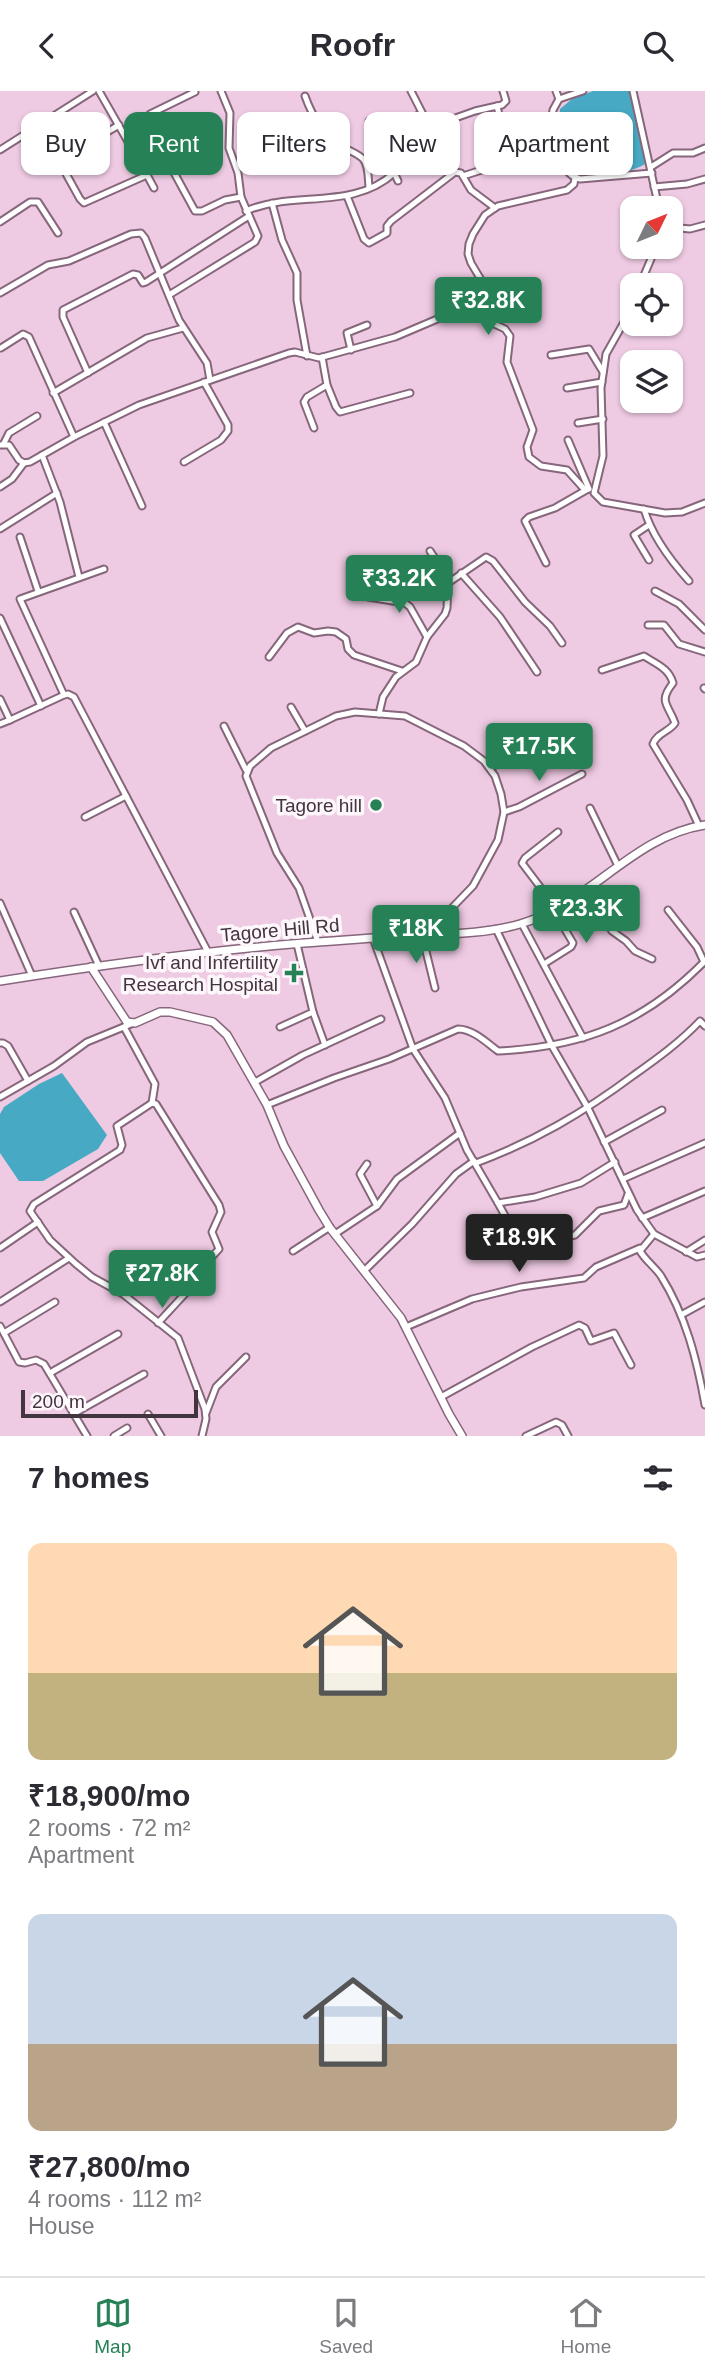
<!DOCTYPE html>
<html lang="en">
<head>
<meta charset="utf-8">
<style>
  body { margin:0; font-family:Arial,sans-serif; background:#f2f2f3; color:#2b2b33; height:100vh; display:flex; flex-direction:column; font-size:26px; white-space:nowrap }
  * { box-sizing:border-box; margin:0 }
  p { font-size:23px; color:#7c7c81 }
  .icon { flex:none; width:38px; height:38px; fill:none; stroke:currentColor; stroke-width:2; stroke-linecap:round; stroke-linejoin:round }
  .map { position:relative; height:1345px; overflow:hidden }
  .side { display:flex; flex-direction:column; background:#fff; flex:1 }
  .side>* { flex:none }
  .hud { position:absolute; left:21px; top:21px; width:663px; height:63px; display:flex; gap:14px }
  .needle { width:46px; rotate:47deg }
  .fabs { position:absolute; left:620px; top:105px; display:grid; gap:14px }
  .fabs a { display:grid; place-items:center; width:63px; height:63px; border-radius:14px; background:#fff; box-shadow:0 2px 5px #0004; font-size:35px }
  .scale { position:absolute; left:21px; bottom:18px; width:177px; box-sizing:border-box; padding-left:7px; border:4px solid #43353f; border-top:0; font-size:19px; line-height:24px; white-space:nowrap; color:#43353f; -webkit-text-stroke:5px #fdf6fb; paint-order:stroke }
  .price { position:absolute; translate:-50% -60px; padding:0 16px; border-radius:7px; background:#268157; color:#fff; font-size:23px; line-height:46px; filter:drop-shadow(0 2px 4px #0008) }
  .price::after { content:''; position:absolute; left:50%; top:42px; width:21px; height:16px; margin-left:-10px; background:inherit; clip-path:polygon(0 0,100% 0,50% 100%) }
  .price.on { background:#222; color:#fff }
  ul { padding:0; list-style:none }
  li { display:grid; align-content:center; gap:14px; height:371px; padding:0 28px }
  li span { display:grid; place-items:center; height:217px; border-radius:14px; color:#555 }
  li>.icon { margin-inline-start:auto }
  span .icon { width:126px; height:126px; fill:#fffc; stroke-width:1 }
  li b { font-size:30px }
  h2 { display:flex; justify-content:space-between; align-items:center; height:84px; padding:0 28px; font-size:30px }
  .tag { padding:0 24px; border-radius:14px; background:#fff; box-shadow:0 2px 5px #0004; font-size:24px; line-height:63px }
  .tag.on { background:#268157; color:#fff }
  header { display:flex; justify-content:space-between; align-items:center; height:91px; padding:0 28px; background:#fff; font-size:32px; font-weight:600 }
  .menu { display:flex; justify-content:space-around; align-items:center; height:98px; border-top:2px solid #e1e1e2; background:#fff; font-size:19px; color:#7c7c81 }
  .menu a { display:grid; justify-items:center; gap:4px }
  .menu .on { color:#268157 }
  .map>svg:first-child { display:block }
  .water { fill:#47a9c4 }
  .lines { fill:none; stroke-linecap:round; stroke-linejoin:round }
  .street-casing { stroke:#86667b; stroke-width:9 }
  .secondary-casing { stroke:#86667b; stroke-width:10 }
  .street { stroke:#fff; stroke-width:5 }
  .secondary { stroke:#fff; stroke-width:7 }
  .poi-dot { fill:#268157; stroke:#fdf6fb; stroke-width:2.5 }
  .labels { text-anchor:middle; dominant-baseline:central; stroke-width:7; stroke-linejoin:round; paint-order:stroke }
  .poi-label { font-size:19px; fill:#43353f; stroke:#fdf6fb; text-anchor:end }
  .street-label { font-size:19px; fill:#43353f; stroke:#fdf6fb }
</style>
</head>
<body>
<header><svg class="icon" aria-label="back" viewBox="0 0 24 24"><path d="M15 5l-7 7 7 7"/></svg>Roofr<svg class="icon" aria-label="search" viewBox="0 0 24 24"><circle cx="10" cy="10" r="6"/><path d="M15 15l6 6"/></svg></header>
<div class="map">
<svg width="705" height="1345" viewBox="0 0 705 1345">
  <rect width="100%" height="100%" fill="#efcbe3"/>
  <g class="water">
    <path d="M593,0H631L645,73C625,86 590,83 567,80L559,36L560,18L572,8Z"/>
    <polygon points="62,982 107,1044 98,1058 43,1090 19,1090 0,1062 0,1023 4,1016 39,993"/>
  </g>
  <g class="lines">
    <g class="street-casing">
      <g id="street">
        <polyline points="411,0 437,51"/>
        <polyline points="556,0 559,8 583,0"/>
        <polyline points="633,0 659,117"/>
        <polyline points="195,1 150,23 146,28 147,32 195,120 202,120 225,109 241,106"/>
        <path d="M305,5C312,25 322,42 340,54C348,60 358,62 364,69C369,77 368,87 369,96"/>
        <path d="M559,8L553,19L552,25C556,46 556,82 580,88L652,82"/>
        <polyline points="497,15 502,14 506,10 503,0"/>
        <polyline points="369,30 398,90"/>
        <polyline points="39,34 80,108 84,112 147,84 99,0"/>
        <path d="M430,36L475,20L497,15C501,31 507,72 521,79L561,66"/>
        <polyline points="416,58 404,34 406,31 422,22"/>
        <polyline points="0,59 93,0"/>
        <polyline points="59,69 119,34"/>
        <polyline points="651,76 673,62 693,62 705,57"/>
        <polyline points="147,84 154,97"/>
        <polyline points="463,85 494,75"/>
        <polyline points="654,96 687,93 705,88"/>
        <polyline points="347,105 364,148 369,152 387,142 387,135 391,130 455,81 461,82 471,99 495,117"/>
        <polyline points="272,112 282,149 297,182 297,209 307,265"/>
        <path d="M246,120C293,99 353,120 394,82"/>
        <polyline points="0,131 30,111 38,111 58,142"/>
        <polyline points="670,136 690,138 705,134"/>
        <polyline points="640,194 656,156"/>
        <polyline points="0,202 48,174 69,170 131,143 141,142 145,147 179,229 207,272 210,289"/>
        <polyline points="169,204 255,151 258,145 241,106 238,82 229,57 230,22 221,0"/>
        <polyline points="632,217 606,263 601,297 603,365 594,402 603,411 665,422 682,421 705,412"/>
        <polyline points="466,222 474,204 483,192 471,172 468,163 469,153 473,143 485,124 498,115 567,99 574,93 575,87"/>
        <polyline points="1,257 23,243 29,246 74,346"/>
        <polyline points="351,259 347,242 367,234"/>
        <polyline points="551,264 589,258 603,281"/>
        <polyline points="88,282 63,226 63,219 133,183 138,184 143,192 146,191 249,125"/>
        <polyline points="327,294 336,316 340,321 410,302"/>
        <polyline points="567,297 602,291"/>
        <polyline points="53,302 147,247 183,237"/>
        <polyline points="104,331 142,415"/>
        <polyline points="578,332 603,328"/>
        <polyline points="314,337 304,311 307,306 327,294 322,266"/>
        <polyline points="568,349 589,398"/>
        <polyline points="4,352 9,342 37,325"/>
        <polyline points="0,354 9,354 19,369 24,372 30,371 74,346 139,314 289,262 295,261 319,267 395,246 442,226 460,221 473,223 505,238 510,245 507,271 533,339 527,356 529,366 541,375 567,379 585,399"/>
        <polyline points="42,364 60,411 79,486"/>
        <polyline points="184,371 221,349 228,340 228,334 204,291"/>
        <polyline points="0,396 12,388 24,372"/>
        <path d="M644,418C652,445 670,469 689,490"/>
        <polyline points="0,438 57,402"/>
        <polyline points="20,446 38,500"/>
        <polyline points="430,460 450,490"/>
        <polyline points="649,469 634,444 649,434"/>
        <polyline points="546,472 525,430 529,426 555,417 588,398"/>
        <polyline points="461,482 500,526 537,581"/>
        <polyline points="655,500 679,513 705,539"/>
        <polyline points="368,506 405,512 410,516 427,546"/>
        <polyline points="0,527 41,615"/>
        <polyline points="648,534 664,534 679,553 705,561"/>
        <polyline points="269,566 287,542 298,536 314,542 328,540 336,541 346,548 348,558 354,564 402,580"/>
        <path d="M602,579L644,565C656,573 669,577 673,592C658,611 668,613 675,632C669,641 657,642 653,653L687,709L699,735"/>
        <polyline points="704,597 705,598"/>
        <polyline points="64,604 20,508 104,478"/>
        <polyline points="0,608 10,629 64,604 68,603 74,606 208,861"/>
        <polyline points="291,616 305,640"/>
        <polyline points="379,623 383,606 396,586 416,571 427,546 445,523 447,517 448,492 486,466 493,470 525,511 550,535 562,552"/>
        <polyline points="0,633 10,629"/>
        <polyline points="224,635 246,679"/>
        <polyline points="490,677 553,643"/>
        <polyline points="590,717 618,775"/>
        <polyline points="504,721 519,716 582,683"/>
        <polyline points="85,726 126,705"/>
        <polyline points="584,799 612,840 626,850 635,860 652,868"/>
        <polyline points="0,812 32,885"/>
        <polyline points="556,817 522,772 525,767 558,741"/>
        <polyline points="668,819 697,856 704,871"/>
        <polyline points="74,821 99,875"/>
        <polyline points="522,833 583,947"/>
        <polyline points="496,838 552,955 588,1017 637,1119 654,1143 697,1166 705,1164"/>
        <polyline points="373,847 413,958 445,1007 467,1059 498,1112 535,1106 581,1092 615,1071"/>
        <polyline points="318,851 299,797 277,762 246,685 250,675 271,657 336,625 355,621 405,625 464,655 484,670 495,685 501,703 504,721 498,749 473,795 448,821 428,835 422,844 435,897"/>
        <polyline points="297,853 313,921 325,954"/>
        <polyline points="544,873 571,856 573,852 553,818"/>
        <polyline points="124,936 155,993 152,1012"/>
        <polyline points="280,936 313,921"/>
        <polyline points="0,952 3,952 8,955 28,990"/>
        <polyline points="255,991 303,964 381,928"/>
        <polyline points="0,1006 54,975 87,951 131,933"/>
        <path d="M267,1014L334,987L389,968L458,938C473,938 487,952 498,960C583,956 644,932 704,871"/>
        <polyline points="604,1051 662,1019"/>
        <path d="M476,1072C535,1050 583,1022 634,984C658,967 680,951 700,930L705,935"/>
        <polyline points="367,1073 360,1083 377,1115"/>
        <polyline points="623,1088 705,1052"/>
        <polyline points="498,1112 521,1154"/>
        <polyline points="642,1127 705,1100"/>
        <polyline points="335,1143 377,1115 397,1088 460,1042"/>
        <path d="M654,1143L640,1160C645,1169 655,1176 661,1185C686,1225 697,1269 705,1314"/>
        <polyline points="0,1157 38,1131"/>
        <polyline points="293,1160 330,1136"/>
        <polyline points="495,1161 575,1144 599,1120 624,1114 628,1103"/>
        <polyline points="686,1161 705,1149"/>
        <polyline points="364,1180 412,1133 456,1083 474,1070"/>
        <polyline points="0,1211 69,1167"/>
        <polyline points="681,1224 705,1211"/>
        <polyline points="158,1232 206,1180 209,1169 219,1158 212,1141 221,1121 219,1114 156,1013 152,1012 117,1035 122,1054 120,1059 34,1113 30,1120 50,1149 76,1173 92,1186 123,1203 178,1247 205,1318 206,1328 202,1345"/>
        <polyline points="0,1235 19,1271 25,1272 36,1269 44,1273 87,1345"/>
        <polyline points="406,1236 472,1208 521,1196 584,1187 596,1176 640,1157"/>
        <polyline points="4,1242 55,1211"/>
        <polyline points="50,1282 118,1243"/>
        <polyline points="441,1306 532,1256 579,1234 585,1237 591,1250 614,1242 631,1274"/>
        <polyline points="206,1322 216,1296 246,1266"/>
        <polyline points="73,1323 144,1283"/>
        <polyline points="148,1323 161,1345"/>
        <polyline points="114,1345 127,1337"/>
        <polyline points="526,1345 556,1331 562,1334 568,1345"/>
      </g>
    </g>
    <g class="secondary-casing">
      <g id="secondary">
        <polyline points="91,876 127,931 135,932 160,921 170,921 213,931 227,944 267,1014 284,1055 319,1119 330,1137 401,1227 449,1323 462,1345"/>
        <path d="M0,890C101,874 202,860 304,852C339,850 375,846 410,845C446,843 485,843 520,833C589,814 632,745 705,734"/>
      </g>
    </g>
    <use href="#street" class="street"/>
    <use href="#secondary" class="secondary"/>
  </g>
  <g class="poi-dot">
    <circle cx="376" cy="714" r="7"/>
    <path d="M290.5 871.5h7v7h7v7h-7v7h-7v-7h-7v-7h7z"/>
  </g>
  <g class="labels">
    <g class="poi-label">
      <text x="362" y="714">Tagore hill</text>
      <text x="278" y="871">Ivf and Infertility<tspan x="278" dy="22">Research Hospital</tspan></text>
    </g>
    <g class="street-label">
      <text transform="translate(280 839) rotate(-5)">Tagore Hill Rd</text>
    </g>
  </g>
</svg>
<div class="fabs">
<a><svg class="needle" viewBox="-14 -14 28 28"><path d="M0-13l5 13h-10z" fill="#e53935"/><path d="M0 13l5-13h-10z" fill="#7c7c81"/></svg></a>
<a><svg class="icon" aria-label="locate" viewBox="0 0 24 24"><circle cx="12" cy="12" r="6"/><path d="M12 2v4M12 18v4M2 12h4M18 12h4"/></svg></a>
<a><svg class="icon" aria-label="layers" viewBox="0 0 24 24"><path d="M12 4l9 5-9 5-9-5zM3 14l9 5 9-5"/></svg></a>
</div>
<div class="scale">200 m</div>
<b class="price" style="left:488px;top:246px">₹32.8K</b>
<b class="price" style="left:399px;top:524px">₹33.2K</b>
<b class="price" style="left:539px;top:692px">₹17.5K</b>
<b class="price" style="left:586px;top:854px">₹23.3K</b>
<b class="price" style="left:416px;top:874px">₹18K</b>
<b class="price on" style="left:519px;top:1183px">₹18.9K</b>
<b class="price" style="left:162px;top:1219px">₹27.8K</b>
<div class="hud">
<a class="tag">Buy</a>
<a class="tag on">Rent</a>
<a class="tag">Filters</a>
<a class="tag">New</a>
<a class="tag">Apartment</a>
</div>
</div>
<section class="side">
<h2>7 homes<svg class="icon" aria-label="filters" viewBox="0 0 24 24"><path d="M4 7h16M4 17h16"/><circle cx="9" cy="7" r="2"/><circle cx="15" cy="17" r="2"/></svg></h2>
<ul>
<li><span style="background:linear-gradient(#ffd9b3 60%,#c2b280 0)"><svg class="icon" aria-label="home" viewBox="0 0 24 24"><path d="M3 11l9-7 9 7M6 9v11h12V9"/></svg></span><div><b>₹18,900/mo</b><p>2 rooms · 72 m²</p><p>Apartment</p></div></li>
<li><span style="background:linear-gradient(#c9d6e8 60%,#b9a48a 0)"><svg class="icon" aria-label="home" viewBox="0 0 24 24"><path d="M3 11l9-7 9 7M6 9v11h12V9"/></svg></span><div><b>₹27,800/mo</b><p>4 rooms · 112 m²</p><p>House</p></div></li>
</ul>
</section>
<nav class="menu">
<a class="on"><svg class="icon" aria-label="map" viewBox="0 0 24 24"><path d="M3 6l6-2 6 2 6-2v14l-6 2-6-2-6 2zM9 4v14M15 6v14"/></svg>Map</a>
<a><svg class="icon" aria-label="saved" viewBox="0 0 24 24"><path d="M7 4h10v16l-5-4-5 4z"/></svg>Saved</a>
<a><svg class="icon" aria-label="home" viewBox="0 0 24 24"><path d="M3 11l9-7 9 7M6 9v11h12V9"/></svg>Home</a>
</nav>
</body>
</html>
